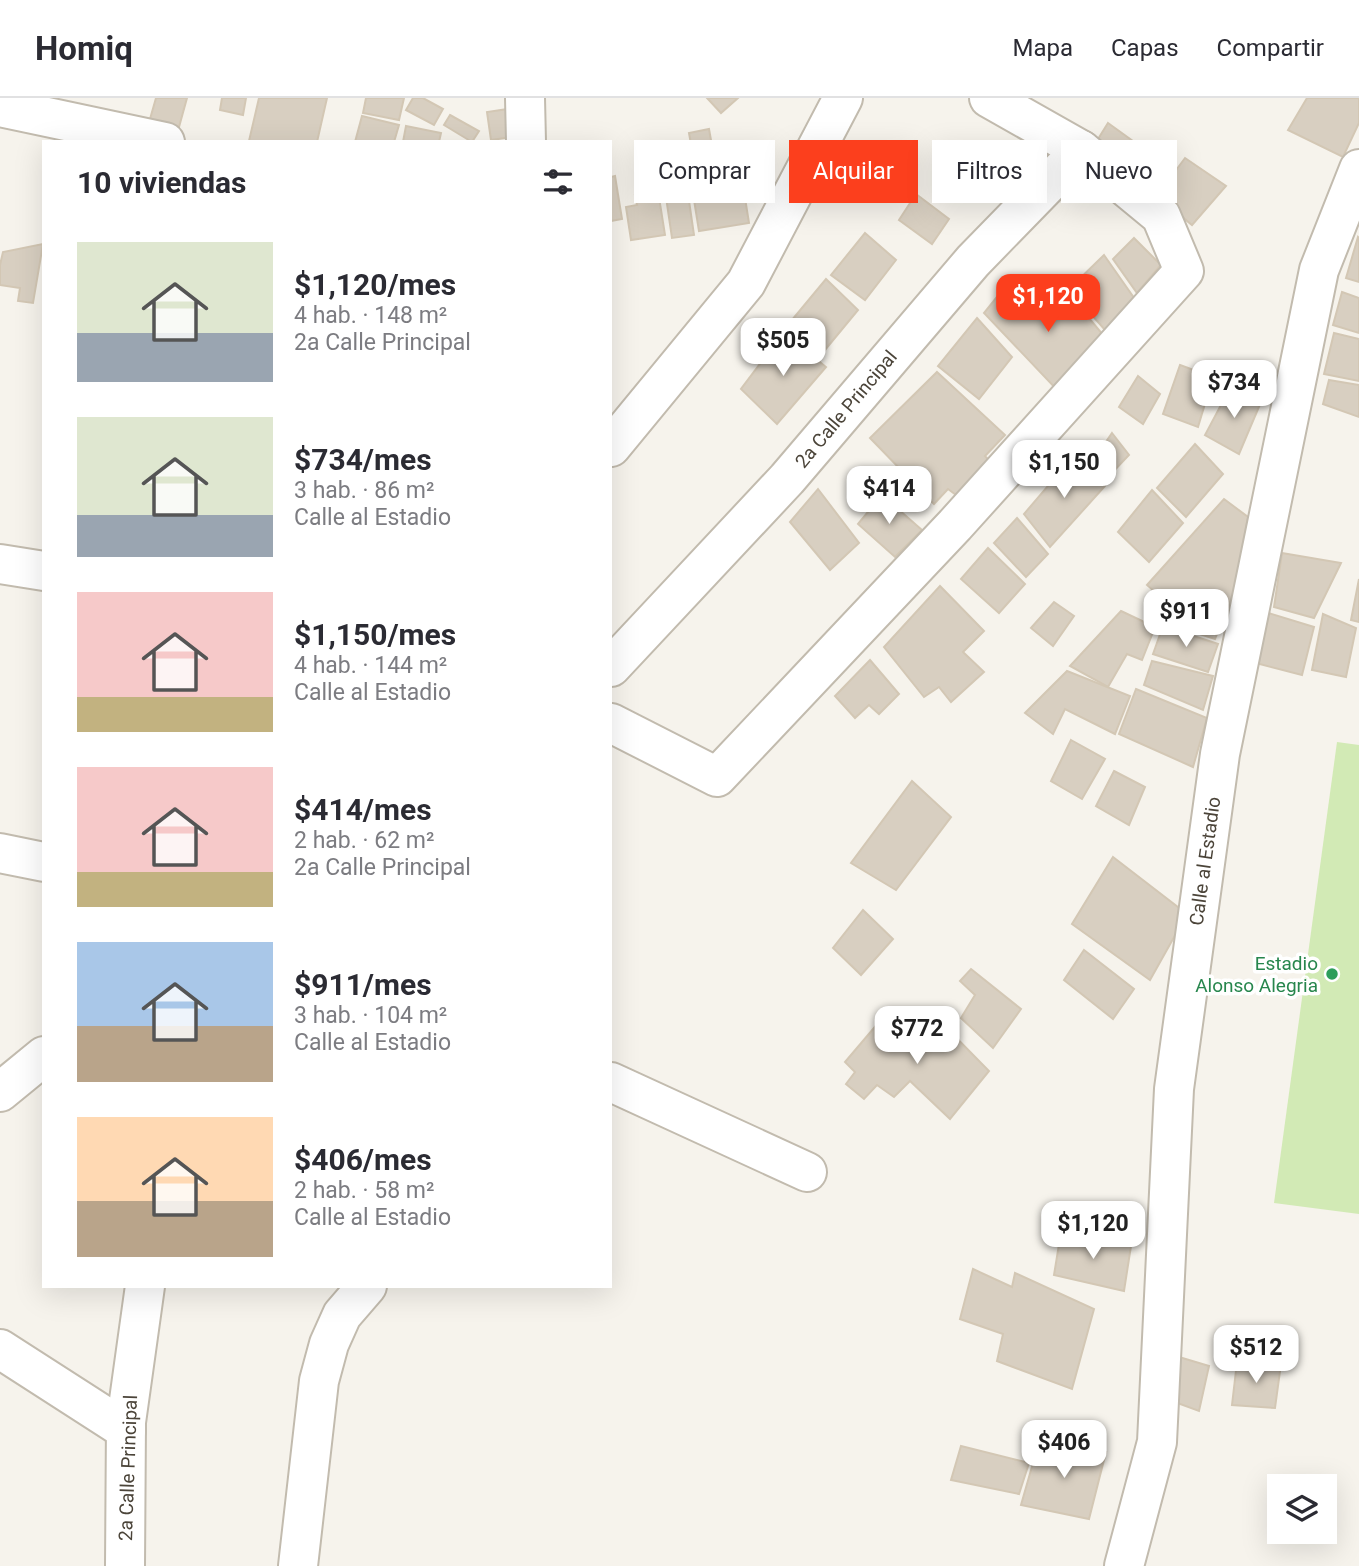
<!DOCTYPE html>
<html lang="es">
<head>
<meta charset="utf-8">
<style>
  body { margin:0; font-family:Roboto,sans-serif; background:#f2f2f3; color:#2b2b33; height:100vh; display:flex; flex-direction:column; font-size:26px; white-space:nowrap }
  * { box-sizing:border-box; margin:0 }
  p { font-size:23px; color:#7c7c81 }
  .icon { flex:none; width:38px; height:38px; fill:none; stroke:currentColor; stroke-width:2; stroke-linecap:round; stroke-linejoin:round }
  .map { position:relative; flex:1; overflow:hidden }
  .panel { position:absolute; left:42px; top:42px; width:570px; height:1148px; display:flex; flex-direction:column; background:#fff; border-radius:0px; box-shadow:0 7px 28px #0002 }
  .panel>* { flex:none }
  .guide { position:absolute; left:634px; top:42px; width:620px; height:63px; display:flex; gap:14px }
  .tools { position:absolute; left:1267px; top:1376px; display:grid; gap:14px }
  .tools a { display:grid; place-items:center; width:70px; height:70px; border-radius:0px; background:#fff; box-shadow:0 7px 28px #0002; font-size:35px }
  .price { position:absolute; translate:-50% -60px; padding:0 16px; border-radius:14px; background:#fff; color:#222; font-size:23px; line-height:46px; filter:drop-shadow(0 2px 4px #0008) }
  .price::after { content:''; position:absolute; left:50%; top:42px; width:21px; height:16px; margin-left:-10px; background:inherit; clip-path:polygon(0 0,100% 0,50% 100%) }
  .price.active { background:#fc3f1d; color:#fff }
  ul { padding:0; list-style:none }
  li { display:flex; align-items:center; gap:21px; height:175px; padding:0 35px }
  li span { display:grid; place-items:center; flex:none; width:196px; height:140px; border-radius:0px; color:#555 }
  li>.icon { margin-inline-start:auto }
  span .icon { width:84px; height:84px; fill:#fffc; stroke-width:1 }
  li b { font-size:30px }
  h2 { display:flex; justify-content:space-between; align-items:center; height:84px; padding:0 35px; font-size:30px }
  .tag { padding:0 24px; border-radius:0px; background:#fff; box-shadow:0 7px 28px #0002; font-size:24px; line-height:63px }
  .tag.active { background:#fc3f1d; color:#fff }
  header { display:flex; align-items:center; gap:42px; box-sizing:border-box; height:98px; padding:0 35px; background:#fff; border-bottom:2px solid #e1e1e2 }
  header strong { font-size:33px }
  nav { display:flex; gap:38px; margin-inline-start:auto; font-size:24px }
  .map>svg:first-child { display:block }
  .green { fill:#d2eab5 }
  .building { fill:#d8cfc1; stroke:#d3c7b4; stroke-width:2 }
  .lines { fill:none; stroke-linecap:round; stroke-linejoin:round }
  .minor-casing { stroke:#c2bbae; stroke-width:42 }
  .minor { stroke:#fff; stroke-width:38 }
  .leisure-dot { fill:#2e9e5b; stroke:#fff; stroke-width:2.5 }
  .labels { text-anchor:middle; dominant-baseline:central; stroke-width:7; stroke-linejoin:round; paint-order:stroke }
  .street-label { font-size:19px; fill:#4b4439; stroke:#fff }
  .leisure-label { font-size:19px; fill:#27864d; stroke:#fff; text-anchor:end }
</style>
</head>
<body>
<header>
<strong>Homiq</strong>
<nav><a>Mapa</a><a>Capas</a><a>Compartir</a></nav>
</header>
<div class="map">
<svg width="1359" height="1468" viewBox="0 0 1359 1468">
  <rect width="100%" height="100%" fill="#f6f3ec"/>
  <polygon class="green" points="1337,644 1359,647 1359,1116 1274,1105"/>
  <g class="building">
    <polygon points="156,0 187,0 179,29 150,21"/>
    <polygon points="222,0 246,0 243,17 220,12"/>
    <polygon points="259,0 327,0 317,44 249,43"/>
    <polygon points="366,0 404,0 399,22 363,15"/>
    <polygon points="413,0 423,0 443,11 434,27 406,12"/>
    <polygon points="707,0 738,0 721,15"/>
    <polygon points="1307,0 1359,0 1359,25 1343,59 1288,32"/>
    <polygon points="508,11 512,39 491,42 487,14"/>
    <polygon points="450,17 479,33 472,44 444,27"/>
    <polygon points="362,18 399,27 394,44 355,44"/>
    <polygon points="1108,25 1137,46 1117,76 1090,54"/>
    <polygon points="406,28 441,35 439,44 403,44"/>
    <polygon points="709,31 714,59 694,63 689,35"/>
    <polygon points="1185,60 1226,88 1192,127 1157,98"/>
    <polygon points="741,75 749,125 699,133 691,83"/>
    <polygon points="615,78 622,121 611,123 611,79"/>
    <polygon points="658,93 665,137 631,142 626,109 637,107 635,97"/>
    <polygon points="688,96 694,137 672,140 666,99"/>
    <polygon points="916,96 949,121 932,146 899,122"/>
    <polygon points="865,135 896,162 865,202 831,177"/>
    <polygon points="1358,139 1359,140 1359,184 1346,180"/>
    <polygon points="1134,140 1161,167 1137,195 1113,161"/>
    <polygon points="43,146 33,205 18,203 20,190 0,187 0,167 3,154"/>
    <polygon points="1104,157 1139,207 1112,240 1069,191"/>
    <polygon points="1013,179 1050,216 1068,195 1109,244 1061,296 984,215"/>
    <polygon points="826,181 858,212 820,258 787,228"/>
    <polygon points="1342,194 1359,200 1359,235 1333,227"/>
    <polygon points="977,220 1012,259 979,301 938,268"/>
    <polygon points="784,234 826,269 777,326 741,291"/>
    <polygon points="1334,235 1359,241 1359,283 1324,276"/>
    <polygon points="1180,267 1213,279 1198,329 1163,316"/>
    <polygon points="937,274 1005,337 985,358 992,366 960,400 948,391 934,406 870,340"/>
    <polygon points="1138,278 1160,296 1143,326 1119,309"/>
    <polygon points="1329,282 1359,287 1359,319 1323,306"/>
    <polygon points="1230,290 1261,304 1239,356 1205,337"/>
    <polygon points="1112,335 1129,357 1111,376 1097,357"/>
    <polygon points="1195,346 1223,376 1186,419 1157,390"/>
    <polygon points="1077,354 1105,388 1050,449 1024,416"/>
    <polygon points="818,391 859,445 830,472 790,424"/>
    <polygon points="1152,392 1183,425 1149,464 1118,434"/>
    <polygon points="882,397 922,432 895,459 858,426"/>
    <polygon points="1224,401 1248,419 1234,494 1215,541 1153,521 1162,500 1147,487"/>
    <polygon points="1017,420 1048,456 1026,479 994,445"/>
    <polygon points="988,450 1025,486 999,515 961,481"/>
    <polygon points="1282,455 1341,465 1314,520 1274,509"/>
    <polygon points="1359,481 1359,524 1351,522"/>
    <polygon points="940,488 984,533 963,554 984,574 951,604 939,589 924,599 884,549"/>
    <polygon points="1054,504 1074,518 1053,548 1031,530"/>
    <polygon points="1121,513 1155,529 1142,562 1127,556 1108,589 1070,568"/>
    <polygon points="1265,514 1314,529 1302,577 1252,564"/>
    <polygon points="1323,516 1356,530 1346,579 1312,572"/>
    <polygon points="1163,528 1218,546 1208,574 1153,556"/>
    <polygon points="870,562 899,596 879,616 869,607 855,620 835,598"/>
    <polygon points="1152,563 1213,578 1203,612 1144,587"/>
    <polygon points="1067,573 1130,598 1115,636 1065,611 1053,636 1025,615"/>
    <polygon points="1136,591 1207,620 1193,669 1119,636"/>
    <polygon points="1071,642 1105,661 1082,701 1051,683"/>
    <polygon points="1114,673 1145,689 1129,727 1096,708"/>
    <polygon points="912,683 951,719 896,792 851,765"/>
    <polygon points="1113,759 1187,816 1150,882 1072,826"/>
    <polygon points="863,812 893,841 861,877 833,850"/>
    <polygon points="1084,852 1134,891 1113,921 1064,882"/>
    <polygon points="971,871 1021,911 993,950 961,920 975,897 960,883"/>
    <polygon points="933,916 989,973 950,1021 910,983 894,999 877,987 864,1001 846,986 855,974 845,964 879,924 898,943 903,939 908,944"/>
    <polygon points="1061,1134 1131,1148 1124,1193 1054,1177"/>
    <polygon points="973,1171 1012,1189 1015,1175 1094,1211 1072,1291 997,1263 1003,1236 960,1221"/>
    <polygon points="1169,1256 1209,1268 1199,1313 1164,1300"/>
    <polygon points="1237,1264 1281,1266 1275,1310 1232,1307"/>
    <polygon points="1039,1344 1106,1354 1089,1421 1021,1407"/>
    <polygon points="961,1348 1029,1365 1019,1396 951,1382"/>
  </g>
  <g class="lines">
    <g class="minor-casing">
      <g id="minor">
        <polyline points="525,0 526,44"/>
        <polyline points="0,9 165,44"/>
        <polyline points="611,349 746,185 843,0"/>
        <polyline points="0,466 44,473"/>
        <polyline points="611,569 787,381 973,163 1081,52"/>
        <polyline points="611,625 717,679 955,427 1184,173 1161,118 1081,52 989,0"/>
        <polyline points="0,755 44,764"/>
        <polyline points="611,984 807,1074"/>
        <polyline points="0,994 44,958"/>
        <polyline points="0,1251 126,1332"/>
        <polyline points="125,1468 126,1324 145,1188"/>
        <polyline points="298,1468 319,1283 329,1246 342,1217 367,1188"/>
        <polyline points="1124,1468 1157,1344 1174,991 1220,656 1319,172 1359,71"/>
      </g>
    </g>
    <use href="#minor" class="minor"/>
  </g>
  <circle class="leisure-dot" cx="1332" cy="876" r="7"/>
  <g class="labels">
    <g class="street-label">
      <text transform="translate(846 311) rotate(-50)">2a Calle Principal</text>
      <text transform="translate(1205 763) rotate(-82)">Calle al Estadio</text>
      <text transform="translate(128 1370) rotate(-88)">2a Calle Principal</text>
    </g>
    <g class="leisure-label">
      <text x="1318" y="865">Estadio<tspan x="1318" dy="22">Alonso Alegria</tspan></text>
    </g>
  </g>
</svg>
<div class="tools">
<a><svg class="icon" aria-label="layers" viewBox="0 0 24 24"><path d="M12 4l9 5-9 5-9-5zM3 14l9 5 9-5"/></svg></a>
</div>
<b class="price active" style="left:1048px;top:236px">$1,120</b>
<b class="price" style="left:783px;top:280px">$505</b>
<b class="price" style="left:1234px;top:322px">$734</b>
<b class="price" style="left:1064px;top:402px">$1,150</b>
<b class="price" style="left:889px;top:428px">$414</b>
<b class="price" style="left:1186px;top:551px">$911</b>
<b class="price" style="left:917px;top:968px">$772</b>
<b class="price" style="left:1093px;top:1163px">$1,120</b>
<b class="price" style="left:1256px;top:1287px">$512</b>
<b class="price" style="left:1064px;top:1382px">$406</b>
<div class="guide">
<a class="tag">Comprar</a>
<a class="tag active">Alquilar</a>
<a class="tag">Filtros</a>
<a class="tag">Nuevo</a>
</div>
<section class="panel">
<h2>10 viviendas<svg class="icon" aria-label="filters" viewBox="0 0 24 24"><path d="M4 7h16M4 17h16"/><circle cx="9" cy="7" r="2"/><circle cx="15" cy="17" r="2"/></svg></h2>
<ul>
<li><span style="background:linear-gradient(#dfe7d0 65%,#9aa5b1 0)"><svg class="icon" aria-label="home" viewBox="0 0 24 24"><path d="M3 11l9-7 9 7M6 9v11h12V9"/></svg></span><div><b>$1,120/mes</b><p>4 hab. · 148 m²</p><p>2a Calle Principal</p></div></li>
<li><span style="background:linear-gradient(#dfe7d0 70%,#9aa5b1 0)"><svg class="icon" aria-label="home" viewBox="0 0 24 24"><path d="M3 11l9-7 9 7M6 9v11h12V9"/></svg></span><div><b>$734/mes</b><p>3 hab. · 86 m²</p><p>Calle al Estadio</p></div></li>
<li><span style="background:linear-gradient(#f6c9c9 75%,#c2b280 0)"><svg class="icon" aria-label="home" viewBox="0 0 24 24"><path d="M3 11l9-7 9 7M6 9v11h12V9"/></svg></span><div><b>$1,150/mes</b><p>4 hab. · 144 m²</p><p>Calle al Estadio</p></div></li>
<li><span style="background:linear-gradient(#f6c9c9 75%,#c2b280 0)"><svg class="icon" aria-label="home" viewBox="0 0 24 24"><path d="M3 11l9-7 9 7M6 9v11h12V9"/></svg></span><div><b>$414/mes</b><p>2 hab. · 62 m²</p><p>2a Calle Principal</p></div></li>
<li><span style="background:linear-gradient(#a9c7e8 60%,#b9a48a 0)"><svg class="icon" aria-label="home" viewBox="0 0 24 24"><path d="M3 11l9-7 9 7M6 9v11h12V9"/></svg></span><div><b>$911/mes</b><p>3 hab. · 104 m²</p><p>Calle al Estadio</p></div></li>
<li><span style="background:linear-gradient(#ffd9b3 60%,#b9a48a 0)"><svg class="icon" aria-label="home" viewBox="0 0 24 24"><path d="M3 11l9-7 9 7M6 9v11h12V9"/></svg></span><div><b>$406/mes</b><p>2 hab. · 58 m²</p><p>Calle al Estadio</p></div></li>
</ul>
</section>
</div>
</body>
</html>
